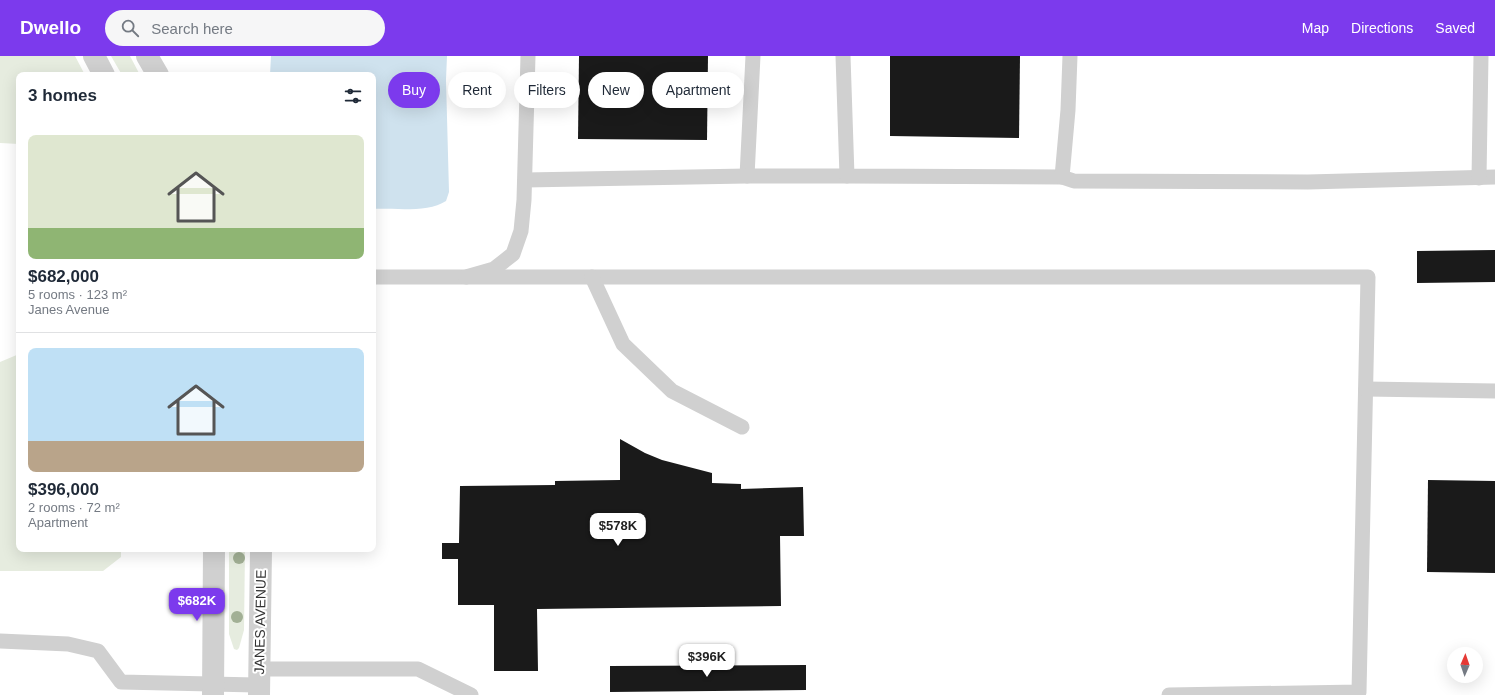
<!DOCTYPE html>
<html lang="en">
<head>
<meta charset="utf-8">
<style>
  body { margin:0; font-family:Helvetica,sans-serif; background:#f6f6f7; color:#1f2937; height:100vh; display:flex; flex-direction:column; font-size:15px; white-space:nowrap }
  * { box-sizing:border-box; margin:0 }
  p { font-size:13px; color:#747a83 }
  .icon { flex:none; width:22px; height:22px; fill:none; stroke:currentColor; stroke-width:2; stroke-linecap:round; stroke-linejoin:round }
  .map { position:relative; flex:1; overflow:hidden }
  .panel { position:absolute; left:16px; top:16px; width:360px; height:480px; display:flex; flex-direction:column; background:#fff; border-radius:8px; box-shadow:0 4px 16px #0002 }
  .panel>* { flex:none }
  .banner { position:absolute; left:388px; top:16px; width:380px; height:36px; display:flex; gap:8px }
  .needle { width:26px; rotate:2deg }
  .buttons { position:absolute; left:1447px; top:591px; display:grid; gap:8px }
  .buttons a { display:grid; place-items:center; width:36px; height:36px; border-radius:50%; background:#fff; box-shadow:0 4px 16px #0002; font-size:20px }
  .price { position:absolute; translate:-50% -34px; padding:0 9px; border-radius:8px; background:#fff; color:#222; font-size:13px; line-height:26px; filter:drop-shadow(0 1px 2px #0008) }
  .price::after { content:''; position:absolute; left:50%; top:24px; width:12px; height:9px; margin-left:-6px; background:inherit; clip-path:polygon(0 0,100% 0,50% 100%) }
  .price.active { background:#7c3aed; color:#fff }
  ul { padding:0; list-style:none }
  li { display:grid; align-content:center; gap:8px; height:212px; padding:0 12px }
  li+li { border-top:1px solid #e0e1e3 }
  li span { display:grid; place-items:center; height:124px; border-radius:8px; color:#555 }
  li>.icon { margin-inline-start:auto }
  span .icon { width:72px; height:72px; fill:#fffc; stroke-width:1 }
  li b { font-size:17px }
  h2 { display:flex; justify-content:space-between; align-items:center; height:48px; padding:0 12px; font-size:17px }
  .tag { padding:0 14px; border-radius:18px; background:#fff; box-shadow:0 4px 16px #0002; font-size:14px; line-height:36px }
  .tag.active { background:#7c3aed; color:#fff }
  header { display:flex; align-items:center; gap:24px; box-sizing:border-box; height:56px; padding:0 20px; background:#7c3aed; color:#fff }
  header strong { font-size:19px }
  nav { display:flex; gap:22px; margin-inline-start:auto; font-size:14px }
  .search { width:280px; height:36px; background:#f6f6f7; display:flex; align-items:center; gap:10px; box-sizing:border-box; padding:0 14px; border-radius:22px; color:#747a83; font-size:15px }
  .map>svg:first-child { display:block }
  .green { fill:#e6ecdf }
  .water { fill:#cfe2ee }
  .building { fill:#1a1a1a }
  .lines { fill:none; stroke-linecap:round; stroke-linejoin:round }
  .service { stroke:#d0d0d0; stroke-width:15 }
  .tertiary { stroke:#d0d0d0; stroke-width:22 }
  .tree { fill:#a2b095 }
  .labels { text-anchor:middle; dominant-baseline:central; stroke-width:4; stroke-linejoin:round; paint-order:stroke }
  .street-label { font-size:14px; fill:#333; stroke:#fff }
</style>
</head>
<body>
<header>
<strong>Dwello</strong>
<div class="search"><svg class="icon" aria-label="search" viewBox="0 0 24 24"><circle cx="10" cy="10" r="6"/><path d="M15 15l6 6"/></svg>Search here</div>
<nav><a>Map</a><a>Directions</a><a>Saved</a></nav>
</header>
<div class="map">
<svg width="1495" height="639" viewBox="0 0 1495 639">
  <rect width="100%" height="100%" fill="#fff"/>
  <g class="green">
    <polygon points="0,0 75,0 85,19 19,19 19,88 0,87"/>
    <polygon points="111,0 130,0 140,19 122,19"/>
    <polygon points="19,298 19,493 121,493 121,501 103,515 0,515 0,306"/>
    <polygon points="229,493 245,493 244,574 239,592 237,594 234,593 229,578"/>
  </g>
  <path class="water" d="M271,0H447L446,24L449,136L446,145C428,157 395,152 373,153V19H270Z"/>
  <g class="building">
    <polygon points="579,0 708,0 707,84 578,83"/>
    <polygon points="890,0 1020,0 1019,82 890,80"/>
    <polygon points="1495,194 1495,226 1417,227 1417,195"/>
    <polygon points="620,383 645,397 662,404 712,417 712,427 741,428 741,433 803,431 804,480 780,480 781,550 537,553 538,615 494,615 494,549 458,549 458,503 442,503 442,487 459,487 460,430 555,429 555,425 620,424"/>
    <polygon points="1428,424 1495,425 1495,517 1427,516"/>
    <polygon points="806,609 806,634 610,636 610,610"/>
  </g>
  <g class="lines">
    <g class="service">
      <polyline points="753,0 747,120 847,120"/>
      <polyline points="843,0 847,120 1062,121"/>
      <polyline points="1070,0 1068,54 1062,121 1074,125 1308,126 1495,121"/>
      <polyline points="1479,122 1481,0"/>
      <polyline points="525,124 747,120"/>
      <polyline points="373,221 466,221 494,213 513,198 521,175 524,144 528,0"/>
      <polyline points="466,221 1368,221 1359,636 1169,639"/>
      <polyline points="592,221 623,288 672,335 742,371"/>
      <polyline points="1366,333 1495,335"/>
      <polyline points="0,585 68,588 98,595 121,626 259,629"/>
      <polyline points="260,613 418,613 471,639"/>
    </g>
    <g class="tertiary">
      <polyline points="94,0 104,19"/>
      <polyline points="147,0 158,19"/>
      <polyline points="213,639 214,493"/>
      <polyline points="259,639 261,493"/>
    </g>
  </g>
  <g class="tree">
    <circle cx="239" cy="502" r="6"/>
    <circle cx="237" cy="561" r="6"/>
  </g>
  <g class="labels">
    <g class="street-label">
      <text transform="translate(260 566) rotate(-89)">JANES AVENUE</text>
    </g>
  </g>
</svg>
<div class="buttons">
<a><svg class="needle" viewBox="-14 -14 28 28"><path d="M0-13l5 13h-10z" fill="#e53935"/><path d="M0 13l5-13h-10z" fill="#747a83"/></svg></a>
</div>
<b class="price" style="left:618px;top:491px">$578K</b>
<b class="price active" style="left:197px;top:566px">$682K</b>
<b class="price" style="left:707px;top:622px">$396K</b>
<div class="banner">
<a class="tag active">Buy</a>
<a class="tag">Rent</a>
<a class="tag">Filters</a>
<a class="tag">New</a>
<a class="tag">Apartment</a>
</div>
<section class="panel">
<h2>3 homes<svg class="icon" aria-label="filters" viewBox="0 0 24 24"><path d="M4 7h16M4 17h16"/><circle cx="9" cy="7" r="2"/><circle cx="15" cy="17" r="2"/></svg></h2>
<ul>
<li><span style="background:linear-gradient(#dfe7d0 75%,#8fb573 0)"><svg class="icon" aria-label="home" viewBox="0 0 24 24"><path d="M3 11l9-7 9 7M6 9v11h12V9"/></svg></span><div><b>$682,000</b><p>5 rooms · 123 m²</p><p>Janes Avenue</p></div></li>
<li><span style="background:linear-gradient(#bfe0f5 75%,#b9a48a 0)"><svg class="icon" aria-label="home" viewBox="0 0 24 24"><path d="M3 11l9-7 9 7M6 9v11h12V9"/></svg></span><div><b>$396,000</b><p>2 rooms · 72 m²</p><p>Apartment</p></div></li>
</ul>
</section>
</div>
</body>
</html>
